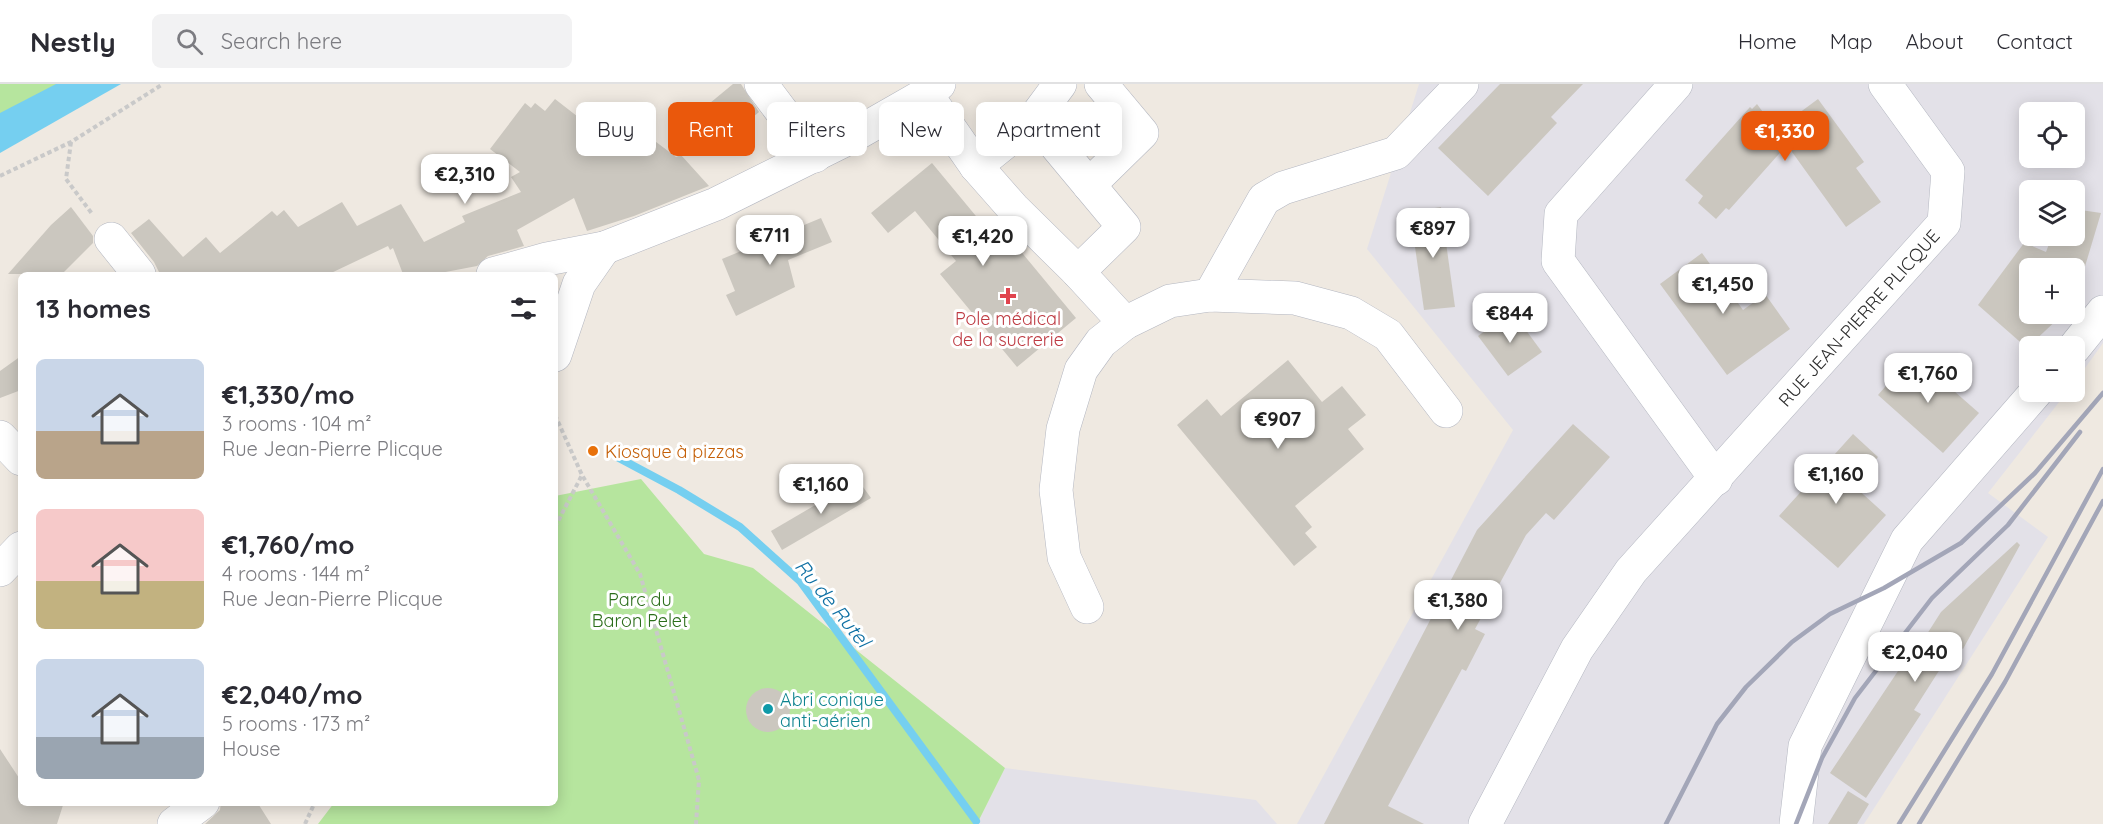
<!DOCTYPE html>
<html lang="en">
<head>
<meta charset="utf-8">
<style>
  body { margin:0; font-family:Quicksand,sans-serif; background:#f2f2f3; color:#2b2b33; height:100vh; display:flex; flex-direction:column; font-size:22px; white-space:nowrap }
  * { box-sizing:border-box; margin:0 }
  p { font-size:20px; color:#7c7c81 }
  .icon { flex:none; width:33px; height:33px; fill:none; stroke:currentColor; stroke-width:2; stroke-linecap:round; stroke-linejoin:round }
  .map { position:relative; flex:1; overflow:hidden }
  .panel { position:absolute; left:18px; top:188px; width:540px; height:534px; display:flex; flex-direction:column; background:#fff; border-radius:9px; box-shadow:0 3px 15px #0003 }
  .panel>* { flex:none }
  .top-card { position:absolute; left:576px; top:18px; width:570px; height:54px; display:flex; gap:12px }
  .fabs { position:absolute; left:2019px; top:18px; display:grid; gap:12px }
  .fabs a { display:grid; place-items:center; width:66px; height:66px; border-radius:9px; background:#fff; box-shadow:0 3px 15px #0003; font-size:30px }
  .price { position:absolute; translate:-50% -51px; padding:0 14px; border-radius:12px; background:#fff; color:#222; font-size:20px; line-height:39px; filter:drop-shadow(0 2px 3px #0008) }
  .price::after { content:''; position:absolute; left:50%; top:36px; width:18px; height:14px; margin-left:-9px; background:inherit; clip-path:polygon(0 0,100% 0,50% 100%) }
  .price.selected { background:#ea580c; color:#fff }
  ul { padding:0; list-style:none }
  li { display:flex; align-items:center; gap:18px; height:150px; padding:0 18px }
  li span { display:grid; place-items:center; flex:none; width:168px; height:120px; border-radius:9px; color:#555 }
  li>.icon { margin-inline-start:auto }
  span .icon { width:72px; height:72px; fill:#fffc; stroke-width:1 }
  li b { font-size:26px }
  h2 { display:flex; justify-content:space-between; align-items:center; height:72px; padding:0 18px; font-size:26px }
  .pill { padding:0 21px; border-radius:9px; background:#fff; box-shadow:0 3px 15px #0003; font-size:21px; line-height:54px }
  .pill.selected { background:#ea580c; color:#fff }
  header { display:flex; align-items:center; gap:36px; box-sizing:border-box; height:84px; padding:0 30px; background:#fff; border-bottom:2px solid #e1e1e2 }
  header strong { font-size:28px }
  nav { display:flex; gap:33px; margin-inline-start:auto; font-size:21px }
  .search { width:420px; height:54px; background:#f2f2f3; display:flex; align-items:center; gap:15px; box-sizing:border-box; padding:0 21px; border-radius:9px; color:#7c7c81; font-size:22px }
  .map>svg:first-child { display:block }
  .industrial { fill:#e3e1e8; fill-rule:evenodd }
  .green { fill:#b6e59e }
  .water { fill:#75cff0 }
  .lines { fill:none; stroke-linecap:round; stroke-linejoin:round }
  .stream { stroke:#75cff0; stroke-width:8 }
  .building { fill:#cbc7bf }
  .minor-casing { stroke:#b4b7c1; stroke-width:34 }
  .path { stroke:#c9c9c9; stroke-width:4; stroke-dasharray:4.5 3; stroke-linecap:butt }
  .minor { stroke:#fff; stroke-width:33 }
  .rail { stroke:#a3a6b8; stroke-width:4.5 }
  .health-dot { fill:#e0444e; stroke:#fff; stroke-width:2 }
  .food-dot { fill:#e8710a; stroke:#fff; stroke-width:2 }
  .culture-dot { fill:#0f9aa8; stroke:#fff; stroke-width:2 }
  .labels { text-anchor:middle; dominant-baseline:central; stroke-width:6; stroke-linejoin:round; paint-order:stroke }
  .health-label { font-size:18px; fill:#be3a42; stroke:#fff }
  .street-label { font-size:18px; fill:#2e2e2e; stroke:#fff }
  .food-label { font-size:18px; fill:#c56008; stroke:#fff; text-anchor:start }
  .park-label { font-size:18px; fill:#2c6e1b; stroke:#fff }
  .culture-label { font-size:18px; fill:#0d838f; stroke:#fff; text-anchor:start }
  .water-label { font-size:20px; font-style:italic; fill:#0d6fa3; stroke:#fff }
</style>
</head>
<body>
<header>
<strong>Nestly</strong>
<div class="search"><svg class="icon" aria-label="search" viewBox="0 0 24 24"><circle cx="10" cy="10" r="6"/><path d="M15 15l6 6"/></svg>Search here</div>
<nav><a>Home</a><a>Map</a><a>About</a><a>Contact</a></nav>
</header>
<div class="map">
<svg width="2103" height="740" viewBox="0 0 2103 740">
  <rect width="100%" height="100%" fill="#efe9e1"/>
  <g class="industrial">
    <path d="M1419,0H2103V259L2075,298L2074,262H2030V308H2067L1988,409L2048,453L1864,740H1297L1513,346L1367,165ZM2030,28H2074V74H2030ZM2030,106H2074V152H2030ZM2030,184H2074V230H2030Z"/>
    <polygon points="1005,684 1256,716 1277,740 977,740"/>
  </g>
  <g class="green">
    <polygon points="0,0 61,0 0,35"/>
    <polygon points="641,395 704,470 753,484 1005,684 977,740 318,740 334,719 555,718 555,412"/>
  </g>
  <polygon class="water" points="56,0 121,0 0,69 0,29"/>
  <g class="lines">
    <polyline class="stream" points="617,373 679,406 740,443 800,497 976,737"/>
  </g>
  <g class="building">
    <polygon points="733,0 741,0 759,28 729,53 704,24"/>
    <polygon points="1500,0 1583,0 1551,33 1557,39 1488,112 1438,64"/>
    <polygon points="555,15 591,43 604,26 612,31 615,27 676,73 681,71 709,102 634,132 587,147 574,114 517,146 524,162 488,172 477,182 435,190 403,190 393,164 390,166 388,162 329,190 160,190 154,178 131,149 149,135 183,173 206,153 220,169 272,127 277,132 284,126 298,143 342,118 357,142 401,120 424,158 465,138 462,132 521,108 511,93 520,88 490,65 525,19 531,24 535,19 545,27"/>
    <polygon points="1818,15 1864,78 1856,84 1881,118 1846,143 1787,61 1729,126 1726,124 1716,135 1698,119 1703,112 1685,96 1750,23 1752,25 1757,20 1776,46"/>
    <polygon points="932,79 990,149 999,141 1076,234 1017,283 940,190 956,177 915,127 888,149 871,129"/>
    <polygon points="71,123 93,152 93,159 62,190 8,190 51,141"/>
    <polygon points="1441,123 1455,223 1424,226 1410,128"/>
    <polygon points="2074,125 2101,129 2080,199 2074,199 2074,184 2030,184 2030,230 2063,230 2027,264 1978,221 2030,151 2030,161 2046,168 2052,152 2074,152"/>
    <polygon points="821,134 832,158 788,176 795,203 736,232 726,211 735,207 722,175"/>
    <polygon points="1702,169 1743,226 1765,210 1790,245 1727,291 1660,200"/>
    <polygon points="1512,227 1542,268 1508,292 1478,252"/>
    <polygon points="1913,271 1979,329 1943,369 1878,311"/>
    <polygon points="21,272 21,306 0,314 0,287"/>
    <polygon points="1288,276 1322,318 1342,302 1366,331 1348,345 1364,365 1295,422 1312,443 1305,449 1317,463 1294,482 1177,341 1207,315 1221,332"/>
    <polygon points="1573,340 1610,373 1554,436 1546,429 1526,451 1475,545 1485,550 1466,587 1462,585 1388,722 1424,740 1324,740 1477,446"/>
    <polygon points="1853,350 1878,373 1853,401 1886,431 1838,484 1779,432"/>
    <polygon points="858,396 871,414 782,466 771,447"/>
    <polygon points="2017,458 2020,461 1963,565 1956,560 1914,626 1921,630 1866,714 1830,689 1900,584 1914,558 1920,561 1941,528"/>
    <circle cx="768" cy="626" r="22"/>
    <polygon points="0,665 21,697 21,718 64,718 57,740 0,740"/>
    <polygon points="1848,707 1869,720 1857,740 1828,740"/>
    <polygon points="221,718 257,718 271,740 205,740 220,726"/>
  </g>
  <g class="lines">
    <g class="minor-casing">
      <g id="minor">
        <polyline points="761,0 815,72"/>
        <polyline points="1676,0 1561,130 1558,177 1716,395"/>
        <polyline points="926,10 976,82 1013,124 1078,188 1125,239"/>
        <polyline points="1034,35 1060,0"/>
        <polyline points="976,82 1034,35 1124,143 1078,188"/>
        <polyline points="1089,101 1142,49 1101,0"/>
        <polyline points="111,155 139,190"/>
        <polyline points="493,190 547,175 604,164 716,120 849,54 926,10 939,0"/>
        <polyline points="1210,211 1264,115 1283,104 1396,69 1462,0"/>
        <polyline points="2074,264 2103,228"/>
        <polyline points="555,271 579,200 604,164"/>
        <polyline points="0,353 21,375"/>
        <polyline points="0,486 21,464"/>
        <polyline points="1087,523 1064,473 1056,406 1063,345 1081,286 1101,258 1125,239 1170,217 1210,211 1295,214 1351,229 1388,251 1446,327"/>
        <polyline points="174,740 203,718"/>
        <polyline points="1485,740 1577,565 1631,487 1944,139 1948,87 1885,0"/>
        <polyline points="1796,740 1805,662 1907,456 2036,308"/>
      </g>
    </g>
    <g class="path">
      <polyline points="71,58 66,95 93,131"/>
      <polyline points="0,92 71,58 163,0"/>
      <polyline points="555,331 582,391 640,490 699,696 696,740"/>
      <polyline points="555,443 582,391"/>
      <polyline points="305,740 315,718"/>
    </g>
    <use href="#minor" class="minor"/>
    <g class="rail">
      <polyline points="1666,740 1717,640 1746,603 1792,558 1830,530 1884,504 1961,459 2035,389 2103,309"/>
      <polyline points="1796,740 1822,674 1855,614 1932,514 2008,441 2080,348"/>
      <polyline points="1899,740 1992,590 2103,385"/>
      <polyline points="1919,740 2005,598 2103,417"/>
    </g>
  </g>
  <path class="health-dot" d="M1005 203h6v6h6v6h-6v6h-6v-6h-6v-6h6z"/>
  <circle class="food-dot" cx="593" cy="367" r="6"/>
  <circle class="culture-dot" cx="768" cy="625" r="6"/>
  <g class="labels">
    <g class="health-label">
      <text x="1008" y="234">Pole médical<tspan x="1008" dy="21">de la sucrerie</tspan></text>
    </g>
    <g class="street-label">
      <text transform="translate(1859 234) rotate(-48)">RUE JEAN-PIERRE PLICQUE</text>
    </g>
    <g class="food-label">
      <text x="605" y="367">Kiosque à pizzas</text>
    </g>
    <g class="park-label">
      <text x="640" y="515">Parc du<tspan x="640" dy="21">Baron Pelet</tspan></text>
    </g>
    <g class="culture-label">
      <text x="780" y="615">Abri conique<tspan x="780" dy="21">anti-aérien</tspan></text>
    </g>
    <g class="water-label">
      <text transform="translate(833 519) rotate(51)">Ru de Rutel</text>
    </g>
  </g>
</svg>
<div class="fabs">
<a><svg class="icon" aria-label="locate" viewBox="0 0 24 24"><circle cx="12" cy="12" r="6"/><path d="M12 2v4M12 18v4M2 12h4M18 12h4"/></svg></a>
<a><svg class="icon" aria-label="layers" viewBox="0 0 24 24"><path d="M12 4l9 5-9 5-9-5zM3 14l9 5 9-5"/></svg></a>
<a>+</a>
<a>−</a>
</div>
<b class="price selected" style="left:1785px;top:78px">€1,330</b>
<b class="price" style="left:465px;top:121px">€2,310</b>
<b class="price" style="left:1433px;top:175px">€897</b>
<b class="price" style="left:770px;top:182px">€711</b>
<b class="price" style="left:983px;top:183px">€1,420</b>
<b class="price" style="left:1723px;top:231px">€1,450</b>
<b class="price" style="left:1510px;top:260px">€844</b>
<b class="price" style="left:1928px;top:320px">€1,760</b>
<b class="price" style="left:1278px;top:366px">€907</b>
<b class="price" style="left:1836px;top:421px">€1,160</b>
<b class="price" style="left:821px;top:431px">€1,160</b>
<b class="price" style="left:1458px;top:547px">€1,380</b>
<b class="price" style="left:1915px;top:599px">€2,040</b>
<div class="top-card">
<a class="pill">Buy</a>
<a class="pill selected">Rent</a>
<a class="pill">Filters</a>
<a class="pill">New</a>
<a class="pill">Apartment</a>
</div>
<section class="panel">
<h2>13 homes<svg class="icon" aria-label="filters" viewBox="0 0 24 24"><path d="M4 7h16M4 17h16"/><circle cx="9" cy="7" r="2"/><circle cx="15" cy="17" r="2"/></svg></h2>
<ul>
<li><span style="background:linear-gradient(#c9d6e8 60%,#b9a48a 0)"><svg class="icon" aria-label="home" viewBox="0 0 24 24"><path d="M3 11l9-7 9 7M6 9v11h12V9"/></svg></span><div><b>€1,330/mo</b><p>3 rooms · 104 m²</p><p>Rue Jean-Pierre Plicque</p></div></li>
<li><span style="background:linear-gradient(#f6c9c9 60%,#c2b280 0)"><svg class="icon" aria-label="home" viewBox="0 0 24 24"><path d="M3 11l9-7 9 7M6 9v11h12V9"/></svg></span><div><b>€1,760/mo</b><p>4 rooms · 144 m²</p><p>Rue Jean-Pierre Plicque</p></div></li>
<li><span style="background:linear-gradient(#c9d6e8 65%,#9aa5b1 0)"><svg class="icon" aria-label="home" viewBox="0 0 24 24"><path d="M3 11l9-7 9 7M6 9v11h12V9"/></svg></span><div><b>€2,040/mo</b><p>5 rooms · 173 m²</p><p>House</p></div></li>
</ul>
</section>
</div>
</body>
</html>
